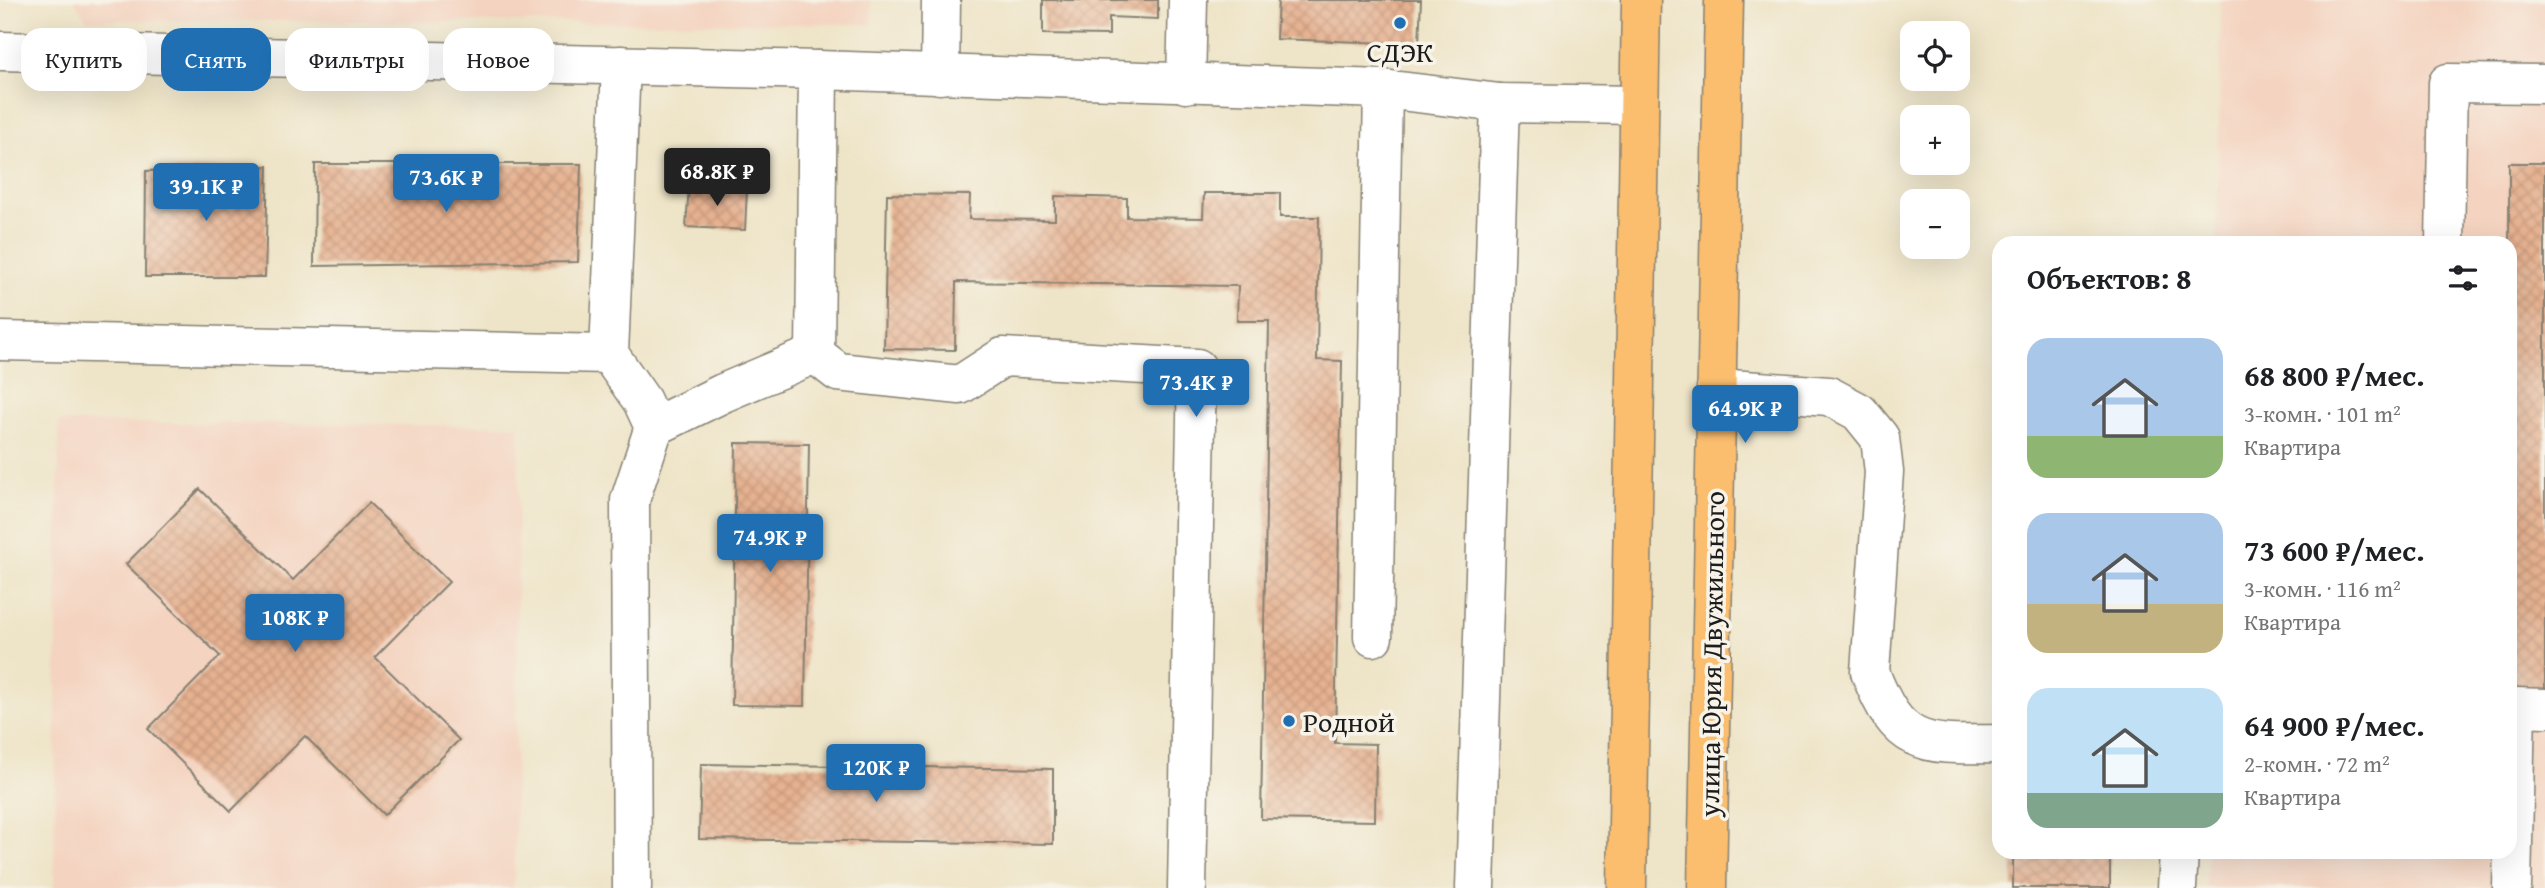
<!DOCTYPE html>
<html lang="ru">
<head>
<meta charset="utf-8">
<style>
  body { margin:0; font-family:"Gentium Book Plus",serif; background:#f2f2f2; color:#202124; height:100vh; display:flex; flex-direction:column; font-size:26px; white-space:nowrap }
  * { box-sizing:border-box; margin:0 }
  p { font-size:23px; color:#757577 }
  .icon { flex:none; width:38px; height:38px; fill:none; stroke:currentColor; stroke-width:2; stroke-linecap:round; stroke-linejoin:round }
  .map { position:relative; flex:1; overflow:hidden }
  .side { position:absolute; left:1992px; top:236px; width:525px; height:623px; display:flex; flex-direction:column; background:#fff; border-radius:21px; box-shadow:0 7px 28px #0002 }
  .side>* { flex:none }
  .top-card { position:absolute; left:21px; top:28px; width:665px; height:63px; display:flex; gap:14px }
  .tools { position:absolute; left:1900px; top:21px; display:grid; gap:14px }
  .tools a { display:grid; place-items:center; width:70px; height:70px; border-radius:14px; background:#fff; box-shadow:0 7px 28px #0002; font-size:35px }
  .price { position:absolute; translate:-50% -60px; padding:0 16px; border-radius:7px; background:#1f6fb2; color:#fff; font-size:23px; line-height:46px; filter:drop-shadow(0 2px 4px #0008) }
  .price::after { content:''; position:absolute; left:50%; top:42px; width:21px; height:16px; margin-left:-10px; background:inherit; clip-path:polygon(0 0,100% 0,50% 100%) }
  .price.on { background:#222; color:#fff }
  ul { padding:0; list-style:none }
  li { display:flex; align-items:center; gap:21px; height:175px; padding:0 35px }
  li span { display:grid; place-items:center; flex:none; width:196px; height:140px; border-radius:21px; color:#555 }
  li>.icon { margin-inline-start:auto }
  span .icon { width:84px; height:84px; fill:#fffc; stroke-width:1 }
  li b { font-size:30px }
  h2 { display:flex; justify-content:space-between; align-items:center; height:84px; padding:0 35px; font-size:30px }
  .chip { padding:0 24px; border-radius:21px; background:#fff; box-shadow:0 7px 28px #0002; font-size:24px; line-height:63px }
  .chip.on { background:#1f6fb2; color:#fff }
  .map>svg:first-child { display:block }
  .built { fill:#f4d3c0 }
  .building { fill:url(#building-cross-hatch) }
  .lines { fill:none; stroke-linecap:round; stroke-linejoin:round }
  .minor-casing { stroke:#858072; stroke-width:41 }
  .major-casing { stroke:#858072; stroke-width:41 }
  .minor { stroke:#fff; stroke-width:38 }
  .major { stroke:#fbbd6e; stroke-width:38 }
  .poi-dot { fill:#1f6fb2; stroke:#f7f3e8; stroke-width:2.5 }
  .labels { text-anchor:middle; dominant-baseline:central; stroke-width:7; stroke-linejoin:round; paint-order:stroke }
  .poi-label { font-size:28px; fill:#1c1c1c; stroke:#f7f3e8 }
  .street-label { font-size:28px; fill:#1c1c1c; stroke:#f7f3e8 }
</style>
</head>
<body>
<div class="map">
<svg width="2545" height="888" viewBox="0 0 2545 888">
  <defs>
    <pattern id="building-cross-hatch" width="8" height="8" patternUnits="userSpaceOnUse" patternTransform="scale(1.75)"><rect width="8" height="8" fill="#e6b291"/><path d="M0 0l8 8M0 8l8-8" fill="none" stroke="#c5987c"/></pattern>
  </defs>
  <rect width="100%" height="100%" fill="#f7f3e8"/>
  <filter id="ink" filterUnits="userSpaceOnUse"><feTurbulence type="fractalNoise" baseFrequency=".0143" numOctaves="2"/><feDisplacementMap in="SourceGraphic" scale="14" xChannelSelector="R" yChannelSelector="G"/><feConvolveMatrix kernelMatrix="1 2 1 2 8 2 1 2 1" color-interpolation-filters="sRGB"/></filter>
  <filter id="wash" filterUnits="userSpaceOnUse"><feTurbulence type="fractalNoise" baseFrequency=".00686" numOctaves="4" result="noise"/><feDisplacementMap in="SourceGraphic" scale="28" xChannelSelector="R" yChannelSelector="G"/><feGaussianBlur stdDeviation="1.57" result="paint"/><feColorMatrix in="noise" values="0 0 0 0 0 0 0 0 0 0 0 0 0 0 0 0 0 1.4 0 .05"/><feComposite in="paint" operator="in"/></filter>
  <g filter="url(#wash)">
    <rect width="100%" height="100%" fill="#eee4c7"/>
    <g class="built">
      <polygon points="74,0 871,0 871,24 87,20"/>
      <polygon points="2221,0 2545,0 2545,888 2206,888 2207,852 2510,852 2510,243 2217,243"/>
      <polygon points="59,422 519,426 514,888 54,888"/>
    </g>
    <g id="blocks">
      <g class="building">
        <polygon points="1043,0 1158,0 1158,19 1109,17 1109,35 1043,34"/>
        <polygon points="1278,0 1421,0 1419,44 1276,39"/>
        <polygon points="2509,163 2545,163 2545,695 2510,694"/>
        <polygon points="315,164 581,164 578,262 314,266"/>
        <polygon points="268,166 265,277 145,277 146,171"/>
        <polygon points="689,186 747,189 745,230 686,227"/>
        <polygon points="1204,193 1280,193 1280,217 1319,217 1317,360 1342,361 1335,743 1376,744 1375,821 1261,819 1269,321 1237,321 1238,286 956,282 955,350 884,349 887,194 970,195 969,219 1055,220 1055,196 1127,198 1127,217 1203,218"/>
        <polygon points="736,443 809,444 805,706 732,705"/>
        <polygon points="200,489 293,580 369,503 449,582 375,657 459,740 384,815 305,736 231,811 148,729 220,656 126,564"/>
        <polygon points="701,764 1053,769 1053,844 699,839"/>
        <rect x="2013" y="852" width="97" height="36"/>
      </g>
    </g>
  </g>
  <g filter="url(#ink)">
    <use href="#blocks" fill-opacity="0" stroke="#858072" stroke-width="2"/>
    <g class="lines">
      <g class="minor-casing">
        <g id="minor">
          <polyline points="0,51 818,70"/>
          <polyline points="621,65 609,354 642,401 654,427 630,500 632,888"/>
          <polyline points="940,75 941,0"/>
          <polyline points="1186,84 1188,0"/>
          <polyline points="2445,243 2448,83 2545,84"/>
          <polyline points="0,341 609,354"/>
          <path d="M1716,388L1829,396L1859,412L1880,438L1884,472L1870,672C1899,749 1925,745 1998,744"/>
          <polyline points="654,427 723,393 815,354"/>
          <polyline points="1373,637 1383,89"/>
          <polyline points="1187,888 1197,368 1003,357 960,385 838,372 815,354 818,70 1383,89 1500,103 1639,105"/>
          <polyline points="1475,888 1500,103"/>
          <polyline points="2177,888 2179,852"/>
          <polyline points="2512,888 2516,707 2545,708"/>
        </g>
      </g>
      <g class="major-casing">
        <g id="major">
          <polyline points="1627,888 1641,0"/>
          <polyline points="1707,888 1724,0"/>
        </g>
      </g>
      <use href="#minor" class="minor"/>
      <use href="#major" class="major"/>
    </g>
  </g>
  <g class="poi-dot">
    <circle cx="1400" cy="23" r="7"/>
    <circle cx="1289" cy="721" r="7"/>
  </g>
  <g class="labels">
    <g class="poi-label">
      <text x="1400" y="51">СДЭК</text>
      <text x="1303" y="721" text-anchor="start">Родной</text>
    </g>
    <g class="street-label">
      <text transform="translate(1711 654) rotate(-89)">улица Юрия Двужильного</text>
    </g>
  </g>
</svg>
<div class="tools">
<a><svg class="icon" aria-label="locate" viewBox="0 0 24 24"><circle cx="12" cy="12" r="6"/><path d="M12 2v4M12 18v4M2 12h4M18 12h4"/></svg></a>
<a>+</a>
<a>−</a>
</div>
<b class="price on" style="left:717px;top:208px">68.8K ₽</b>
<b class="price" style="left:446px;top:214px">73.6K ₽</b>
<b class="price" style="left:206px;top:223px">39.1K ₽</b>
<b class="price" style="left:1196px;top:419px">73.4K ₽</b>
<b class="price" style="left:1745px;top:445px">64.9K ₽</b>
<b class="price" style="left:770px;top:574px">74.9K ₽</b>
<b class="price" style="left:295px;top:654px">108K ₽</b>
<b class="price" style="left:876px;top:804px">120K ₽</b>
<div class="top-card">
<a class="chip">Купить</a>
<a class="chip on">Снять</a>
<a class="chip">Фильтры</a>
<a class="chip">Новое</a>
</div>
<section class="side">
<h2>Объектов: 8<svg class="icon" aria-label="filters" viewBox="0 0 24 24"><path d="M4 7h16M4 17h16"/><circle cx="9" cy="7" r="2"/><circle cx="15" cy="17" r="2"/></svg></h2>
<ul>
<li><span style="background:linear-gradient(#a9c7e8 70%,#8fb573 0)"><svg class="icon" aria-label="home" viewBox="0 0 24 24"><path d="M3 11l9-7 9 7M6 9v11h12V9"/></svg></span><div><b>68 800 ₽/мес.</b><p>3-комн. · 101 m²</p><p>Квартира</p></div></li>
<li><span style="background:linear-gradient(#a9c7e8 65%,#c2b280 0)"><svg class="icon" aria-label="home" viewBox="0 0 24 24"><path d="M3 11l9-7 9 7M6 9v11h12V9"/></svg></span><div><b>73 600 ₽/мес.</b><p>3-комн. · 116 m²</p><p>Квартира</p></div></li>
<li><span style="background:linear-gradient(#bfe0f5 75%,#7fa58c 0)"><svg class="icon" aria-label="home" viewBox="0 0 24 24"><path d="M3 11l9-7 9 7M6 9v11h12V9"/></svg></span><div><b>64 900 ₽/мес.</b><p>2-комн. · 72 m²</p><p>Квартира</p></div></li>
</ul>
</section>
</div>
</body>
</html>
